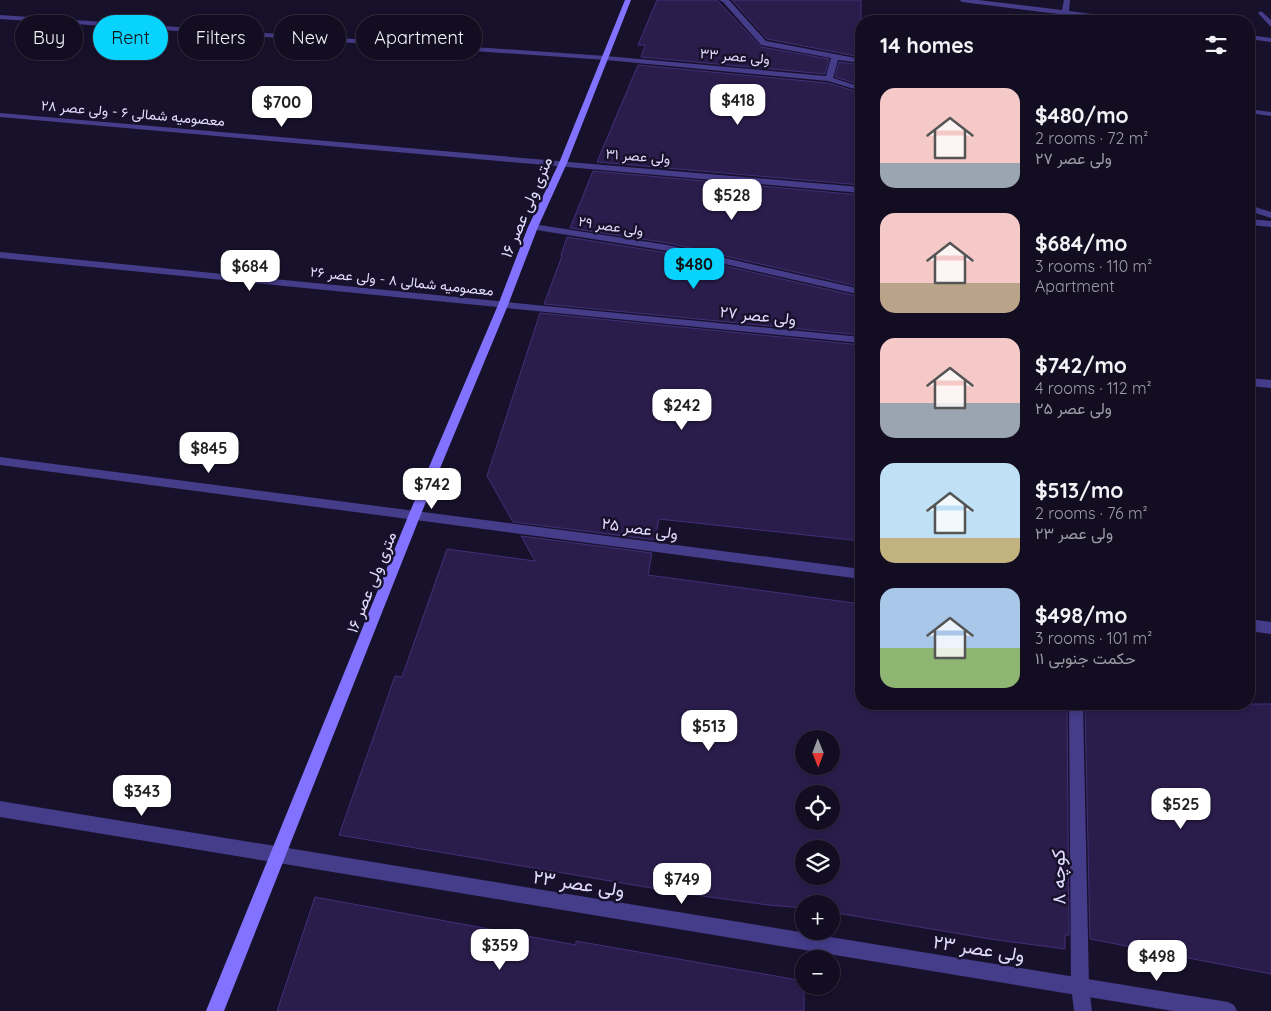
<!DOCTYPE html>
<html lang="en">
<head>
<meta charset="utf-8">
<style>
  body { margin:0; font-family:Quicksand,Vazirmatn,sans-serif; background:#1f1b2d; color:#f1f3f6; height:100vh; display:flex; flex-direction:column; font-size:19px; white-space:nowrap }
  * { box-sizing:border-box; margin:0 }
  p { font-size:16px; color:#9c9ca5 }
  .icon { flex:none; width:28px; height:28px; fill:none; stroke:currentColor; stroke-width:2; stroke-linecap:round; stroke-linejoin:round }
  .map { position:relative; flex:1; overflow:hidden }
  .side { position:absolute; left:855px; top:15px; width:400px; height:695px; display:flex; flex-direction:column; background:#120d20; border-radius:20px; box-shadow:0 2px 8px #0003,0 0 0 1px #312d3e }
  .side>* { flex:none }
  .hud { position:absolute; left:15px; top:15px; width:475px; height:45px; display:flex; gap:10px }
  .needle { width:32px; rotate:179deg }
  .buttons { position:absolute; left:795px; top:730px; display:grid; gap:10px }
  .buttons a { display:grid; place-items:center; width:45px; height:45px; border-radius:50%; background:#120d20; box-shadow:0 2px 8px #0003,0 0 0 1px #312d3e; font-size:25px }
  .price { position:absolute; translate:-50% -42px; padding:0 11px; border-radius:10px; background:#fff; color:#222; font-size:16px; line-height:32px; filter:drop-shadow(0 1px 2px #0008) }
  .price::after { content:''; position:absolute; left:50%; top:30px; width:15px; height:11px; margin-left:-8px; background:inherit; clip-path:polygon(0 0,100% 0,50% 100%) }
  .price.on { background:#08d3ff; color:#111 }
  ul { padding:0; list-style:none }
  li { display:flex; align-items:center; gap:15px; height:125px; padding:0 25px }
  li span { display:grid; place-items:center; flex:none; width:140px; height:100px; border-radius:15px; color:#555 }
  li>.icon { margin-inline-start:auto }
  span .icon { width:60px; height:60px; fill:#fffc; stroke-width:1 }
  li b { font-size:21px }
  h2 { display:flex; justify-content:space-between; align-items:center; height:60px; padding:0 25px; font-size:21px }
  .chip { padding:0 18px; border-radius:22px; background:#120d20; box-shadow:0 2px 8px #0003,0 0 0 1px #312d3e; font-size:18px; line-height:45px }
  .chip.on { background:#08d3ff; color:#111 }
  .map>svg:first-child { display:block }
  .building { fill:#2a1d4c; stroke:#432f78; fill-rule:evenodd }
  .lines { fill:none; stroke-linecap:round; stroke-linejoin:round }
  .lane { fill:#453c8a; fill-rule:evenodd }
  .street { fill:#453c8a; fill-rule:evenodd }
  .secondary { fill:#8173ff; fill-rule:evenodd }
  .labels { text-anchor:middle; dominant-baseline:central; stroke-width:5; stroke-linejoin:round; paint-order:stroke }
  .far-street-label { font-size:14px; fill:#e2dcff; stroke:#18112b }
  .street-label { font-size:16px; fill:#e2dcff; stroke:#18112b }
  .near-street-label { font-size:19px; fill:#e2dcff; stroke:#18112b }
</style>
</head>
<body>
<div class="map">
<svg width="1271" height="1011" viewBox="0 0 1271 1011">
  <rect width="100%" height="100%" fill="#18112b"/>
  <g class="building">
    <polygon points="657,0 717,0 761,47 829,59 825,74 641,57 645,45 638,45"/>
    <polygon points="732,0 861,0 861,57 767,39"/>
    <polygon points="839,62 861,65 861,85 835,77"/>
    <polygon points="638,65 828,83 861,93 861,185 597,162"/>
    <polygon points="593,171 861,195 861,287 668,243 570,228"/>
    <polygon points="567,237 668,253 861,297 861,335 544,304 562,256 561,255"/>
    <polygon points="540,313 861,345 861,541 659,519 655,540 513,522 487,476"/>
    <path d="M521,536L652,553L648,575L861,604V704H1067L1069,935H1065V949L990,939L831,912V904H804V908L768,905L681,893L339,835L395,676L402,677L447,549L535,561ZM804,739H831V766H804ZM804,794H831V821H804ZM804,849H831V876H804Z"/>
    <polygon points="1085,704 1271,704 1271,974 1090,939"/>
    <polygon points="315,897 576,945 576,941 804,981 804,1011 277,1011"/>
  </g>
  <g class="lines">
    <g class="lane">
      <polygon points="1261,11 1271,20 1271,27 1258,13"/>
      <polygon points="1069,704 1083,704 1089,986 1092,1011 1074,1011 1071,986"/>
    </g>
    <g class="street">
      <polygon points="719,0 729,0 766,41 861,59 861,63 838,60 833,78 861,87 861,91 828,81 606,60 0,19 0,15 606,56 826,76 831,58 761,45 723,2"/>
      <polygon points="959,0 978,0 1062,10 1064,0 1070,0 1069,11 1129,19 1133,21 1114,21 962,2"/>
      <polygon points="1249,35 1271,38 1271,42 1249,39"/>
      <polygon points="1249,109 1271,112 1271,116 1249,113"/>
      <polygon points="0,113 861,187 861,193 0,117"/>
      <polygon points="1249,205 1271,212 1271,218 1249,211"/>
      <polygon points="1249,219 1271,221 1271,227 1249,225"/>
      <polygon points="533,224 668,245 861,289 861,295 668,251 530,229 530,225"/>
      <polygon points="0,252 861,337 861,343 0,258"/>
      <polygon points="1249,378 1271,380 1271,388 1249,386"/>
      <polygon points="0,457 861,569 861,579 0,465"/>
      <polygon points="1249,619 1271,622 1271,634 1249,631"/>
      <polygon points="0,801 1228,1002 1234,1005 1237,1011 1173,1011 0,817"/>
    </g>
    <polygon class="secondary" points="625,0 631,0 567,163 538,227 508,305 421,514 224,1011 206,1011 409,514 498,305 528,227 559,163"/>
  </g>
  <g class="labels">
    <g class="far-street-label">
      <text transform="translate(735 56) rotate(5)">ولی عصر ۳۳</text>
      <text transform="translate(133 113) rotate(5)">معصومیه شمالی ۶ - ولی عصر ۲۸</text>
      <text transform="translate(638 156) rotate(5)">ولی عصر ۳۱</text>
      <text transform="translate(611 226) rotate(9)">ولی عصر ۲۹</text>
      <text transform="translate(402 281) rotate(6)">معصومیه شمالی ۸ - ولی عصر ۲۶</text>
    </g>
    <g class="street-label">
      <text transform="translate(526 207) rotate(-67)">۱۶ متری ولی عصر</text>
      <text transform="translate(758 315) rotate(6)">ولی عصر ۲۷</text>
      <text transform="translate(640 528) rotate(8)">ولی عصر ۲۵</text>
      <text transform="translate(371 582) rotate(-68)">۱۶ متری ولی عصر</text>
    </g>
    <g class="near-street-label">
      <text transform="translate(1058 877) rotate(-91)">کوچه ۸</text>
      <text transform="translate(579 883) rotate(9)">ولی عصر ۲۳</text>
      <text transform="translate(979 948) rotate(9)">ولی عصر ۲۳</text>
    </g>
  </g>
</svg>
<div class="buttons">
<a><svg class="needle" viewBox="-14 -14 28 28"><path d="M0-13l5 13h-10z" fill="#e53935"/><path d="M0 13l5-13h-10z" fill="#9c9ca5"/></svg></a>
<a><svg class="icon" aria-label="locate" viewBox="0 0 24 24"><circle cx="12" cy="12" r="6"/><path d="M12 2v4M12 18v4M2 12h4M18 12h4"/></svg></a>
<a><svg class="icon" aria-label="layers" viewBox="0 0 24 24"><path d="M12 4l9 5-9 5-9-5zM3 14l9 5 9-5"/></svg></a>
<a>+</a>
<a>−</a>
</div>
<b class="price" style="left:738px;top:126px">$418</b>
<b class="price" style="left:282px;top:128px">$700</b>
<b class="price" style="left:732px;top:221px">$528</b>
<b class="price on" style="left:694px;top:290px">$480</b>
<b class="price" style="left:250px;top:292px">$684</b>
<b class="price" style="left:682px;top:431px">$242</b>
<b class="price" style="left:209px;top:474px">$845</b>
<b class="price" style="left:432px;top:510px">$742</b>
<b class="price" style="left:709px;top:752px">$513</b>
<b class="price" style="left:142px;top:817px">$343</b>
<b class="price" style="left:1181px;top:830px">$525</b>
<b class="price" style="left:682px;top:905px">$749</b>
<b class="price" style="left:500px;top:971px">$359</b>
<b class="price" style="left:1157px;top:982px">$498</b>
<div class="hud">
<a class="chip">Buy</a>
<a class="chip on">Rent</a>
<a class="chip">Filters</a>
<a class="chip">New</a>
<a class="chip">Apartment</a>
</div>
<section class="side">
<h2>14 homes<svg class="icon" aria-label="filters" viewBox="0 0 24 24"><path d="M4 7h16M4 17h16"/><circle cx="9" cy="7" r="2"/><circle cx="15" cy="17" r="2"/></svg></h2>
<ul>
<li><span style="background:linear-gradient(#f6c9c9 75%,#9aa5b1 0)"><svg class="icon" aria-label="home" viewBox="0 0 24 24"><path d="M3 11l9-7 9 7M6 9v11h12V9"/></svg></span><div><b>$480/mo</b><p>2 rooms · 72 m²</p><p>ولی عصر ۲۷</p></div></li>
<li><span style="background:linear-gradient(#f6c9c9 70%,#b9a48a 0)"><svg class="icon" aria-label="home" viewBox="0 0 24 24"><path d="M3 11l9-7 9 7M6 9v11h12V9"/></svg></span><div><b>$684/mo</b><p>3 rooms · 110 m²</p><p>Apartment</p></div></li>
<li><span style="background:linear-gradient(#f6c9c9 65%,#9aa5b1 0)"><svg class="icon" aria-label="home" viewBox="0 0 24 24"><path d="M3 11l9-7 9 7M6 9v11h12V9"/></svg></span><div><b>$742/mo</b><p>4 rooms · 112 m²</p><p>ولی عصر ۲۵</p></div></li>
<li><span style="background:linear-gradient(#bfe0f5 75%,#c2b280 0)"><svg class="icon" aria-label="home" viewBox="0 0 24 24"><path d="M3 11l9-7 9 7M6 9v11h12V9"/></svg></span><div><b>$513/mo</b><p>2 rooms · 76 m²</p><p>ولی عصر ۲۳</p></div></li>
<li><span style="background:linear-gradient(#a9c7e8 60%,#8fb573 0)"><svg class="icon" aria-label="home" viewBox="0 0 24 24"><path d="M3 11l9-7 9 7M6 9v11h12V9"/></svg></span><div><b>$498/mo</b><p>3 rooms · 101 m²</p><p>حکمت جنوبی ۱۱</p></div></li>
</ul>
</section>
</div>
</body>
</html>
